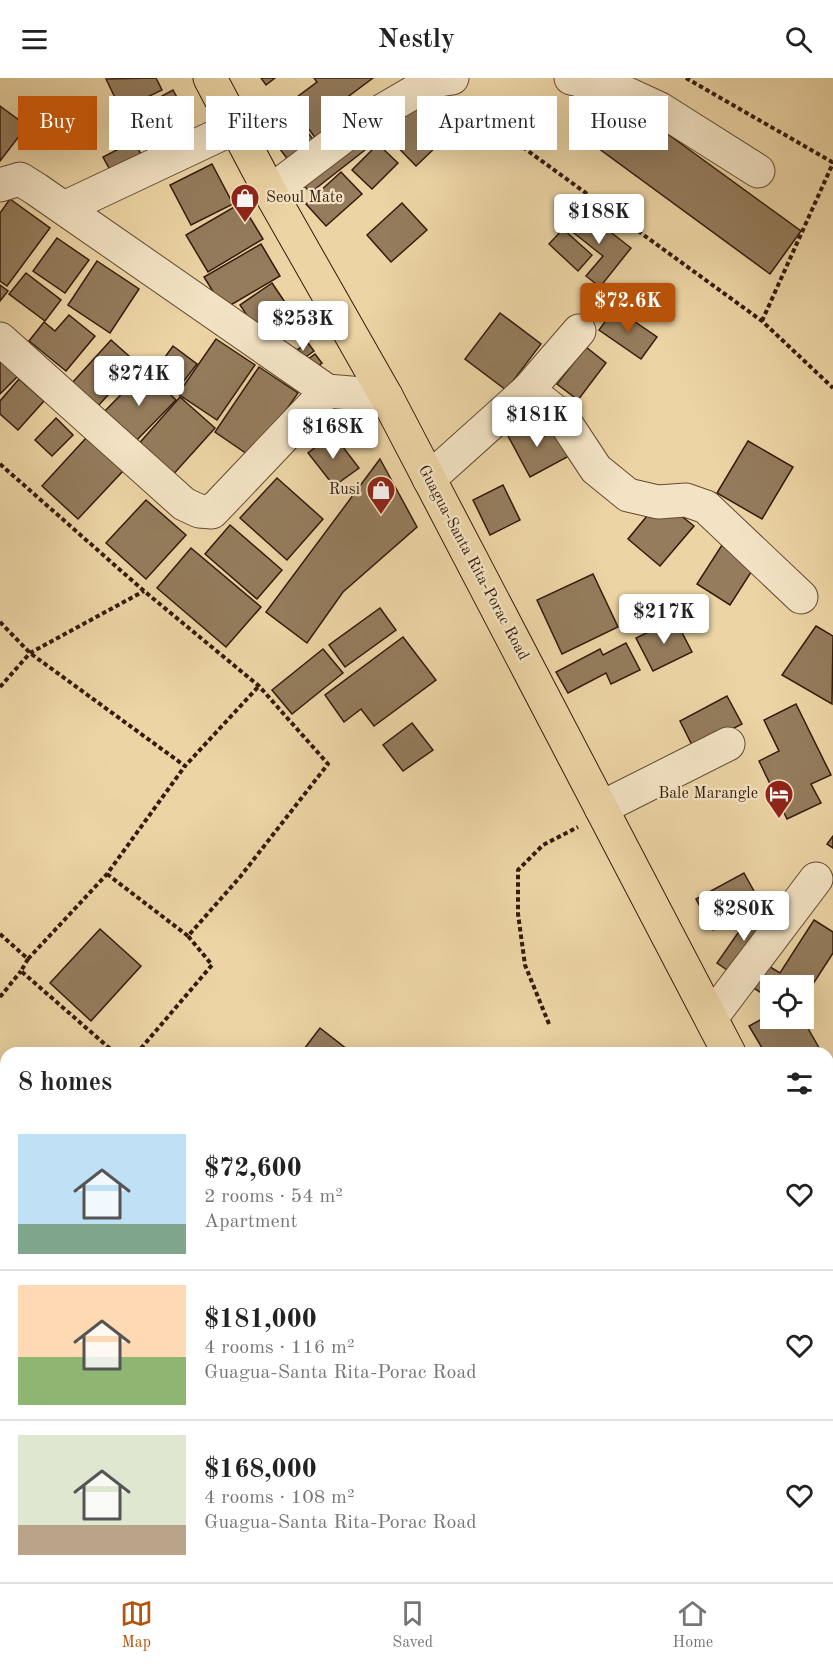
<!DOCTYPE html>
<html lang="en">
<head>
<meta charset="utf-8">
<style>
  body { margin:0; font-family:"Old Standard TT",serif; background:#f2f2f2; color:#222; height:100vh; display:flex; flex-direction:column; font-size:22px; white-space:nowrap }
  * { box-sizing:border-box; margin:0 }
  p { font-size:20px; color:#767676 }
  .icon { flex:none; width:33px; height:33px; fill:none; stroke:currentColor; stroke-width:2; stroke-linecap:round; stroke-linejoin:round }
  .map { position:relative; flex:1; overflow:hidden }
  .drawer { position:absolute; left:0px; top:969px; width:834px; height:536px; display:flex; flex-direction:column; background:#fff; border-radius:18px 18px 0 0; box-shadow:0 6px 24px #0002 }
  .drawer>* { flex:none }
  .guide { position:absolute; left:18px; top:18px; width:798px; height:54px; display:flex; gap:12px }
  .fabs { position:absolute; left:760px; top:897px; display:grid; gap:12px }
  .fabs a { display:grid; place-items:center; width:54px; height:54px; border-radius:0px; background:#fff; box-shadow:0 6px 24px #0002; font-size:30px }
  .price { position:absolute; translate:-50% -51px; padding:0 14px; border-radius:6px; background:#fff; color:#222; font-size:20px; line-height:39px; filter:drop-shadow(0 2px 3px #0008) }
  .price::after { content:''; position:absolute; left:50%; top:36px; width:18px; height:14px; margin-left:-9px; background:inherit; clip-path:polygon(0 0,100% 0,50% 100%) }
  .price.current { background:#b45309; color:#fff }
  ul { padding:0; list-style:none }
  li { display:flex; align-items:center; gap:18px; height:150px; padding:0 18px }
  li+li { border-top:2px solid #e0e0e0 }
  li span { display:grid; place-items:center; flex:none; width:168px; height:120px; border-radius:0px; color:#555 }
  li>.icon { margin-inline-start:auto }
  span .icon { width:72px; height:72px; fill:#fffc; stroke-width:1 }
  li b { font-size:26px }
  h2 { display:flex; justify-content:space-between; align-items:center; height:72px; padding:0 18px; font-size:26px }
  .pill { padding:0 21px; border-radius:0px; background:#fff; box-shadow:0 6px 24px #0002; font-size:21px; line-height:54px }
  .pill.current { background:#b45309; color:#fff }
  header { display:flex; justify-content:space-between; align-items:center; height:78px; padding:0 18px; background:#fff; font-size:27px; font-weight:600 }
  .tab-bar { display:flex; justify-content:space-around; align-items:center; height:84px; border-top:2px solid #e0e0e0; background:#fff; font-size:16px; color:#767676 }
  .tab-bar a { display:grid; justify-items:center; gap:3px }
  .tab-bar .current { color:#b45309 }
  .map>svg:first-child { display:block }
  .building { fill:#947c5c; stroke:#341c0d; stroke-width:1.5 }
  .lines { fill:none; stroke-linecap:round; stroke-linejoin:round }
  .minor-casing { stroke:#624a33; stroke-width:35 }
  .major-casing { stroke:#341c0d; stroke-width:35 }
  .path { stroke:#341c0d; stroke-width:4; stroke-dasharray:4.5 3; stroke-linecap:butt }
  .minor { stroke:#f3e3c4; stroke-width:33 }
  .major { stroke:#ecd4a4; stroke-width:33 }
  .labels { text-anchor:middle; dominant-baseline:central; stroke-width:4.5; stroke-linejoin:round; paint-order:stroke }
  .poi-label { font-size:16px; fill:#341c0d; stroke:#f3e3c4; text-anchor:end }
  .street-label { font-size:16px; fill:#341c0d; stroke:#f3e3c4 }
</style>
</head>
<body>
<header><svg class="icon" aria-label="menu" viewBox="0 0 24 24"><path d="M4 6h16M4 12h16M4 18h16"/></svg>Nestly<svg class="icon" aria-label="search" viewBox="0 0 24 24"><circle cx="10" cy="10" r="6"/><path d="M15 15l6 6"/></svg></header>
<div class="map">
<svg width="833" height="1504" viewBox="0 0 833 1504">
  <rect width="100%" height="100%" fill="#ecd4a4"/>
  <filter id="stains"><feTurbulence type="fractalNoise" baseFrequency=".00333" numOctaves="4"/><feColorMatrix values="0 0 0 0 .2 0 0 0 0 .09 0 0 0 0 .02 0 0 0 .5 -.17"/></filter>
  <radialGradient id="worn" r=".72"><stop offset=".6" stop-color="#630" stop-opacity="0"/><stop offset="1" stop-color="#630" stop-opacity=".3"/></radialGradient>
  <g class="building">
    <polygon points="156,0 162,12 121,32 106,1"/>
    <polygon points="261,0 275,0 266,7"/>
    <polygon points="314,0 373,0 345,21 355,34 317,62 289,25 317,4"/>
    <polygon points="428,11 461,45 416,88 383,54"/>
    <polygon points="173,12 198,58 154,81 129,36"/>
    <polygon points="610,14 801,153 770,196 579,56"/>
    <polygon points="286,26 315,64 289,83 260,45"/>
    <polygon points="0,28 27,48 0,83"/>
    <polygon points="351,56 365,72 310,115 297,98"/>
    <polygon points="134,63 146,86 116,103 103,79"/>
    <polygon points="378,66 398,85 372,111 352,92"/>
    <polygon points="212,86 233,126 191,147 170,107"/>
    <polygon points="341,94 362,116 326,148 306,126"/>
    <polygon points="10,121 50,150 7,208 0,203 0,135"/>
    <polygon points="241,125 263,161 208,194 186,157"/>
    <polygon points="402,125 427,152 391,184 367,157"/>
    <polygon points="580,130 631,170 600,209 586,198 603,178 565,148"/>
    <polygon points="563,151 592,177 578,193 549,166"/>
    <polygon points="57,160 89,182 65,215 33,193"/>
    <polygon points="261,166 280,198 224,231 204,199"/>
    <polygon points="97,183 139,211 110,255 68,227"/>
    <polygon points="26,195 61,222 45,243 9,216"/>
    <polygon points="272,205 295,239 262,260 240,227"/>
    <polygon points="0,207 8,213 0,223"/>
    <polygon points="615,230 657,259 641,281 599,252"/>
    <polygon points="500,235 541,266 506,312 465,281"/>
    <polygon points="69,237 95,258 66,293 29,263 44,244 55,253"/>
    <polygon points="216,261 255,287 217,342 178,316"/>
    <polygon points="111,262 137,285 98,328 72,305"/>
    <polygon points="308,265 314,273 298,284 292,275"/>
    <polygon points="173,268 197,286 177,312 154,294"/>
    <polygon points="586,269 606,285 578,322 557,306"/>
    <polygon points="315,276 322,285 310,294 303,285"/>
    <polygon points="0,279 19,297 0,316"/>
    <polygon points="259,289 298,315 253,380 215,354"/>
    <polygon points="145,292 176,322 133,366 102,336"/>
    <polygon points="19,301 44,323 18,352 0,336 0,323"/>
    <polygon points="180,319 215,350 170,400 136,369"/>
    <polygon points="56,340 73,357 52,378 35,362"/>
    <polygon points="532,342 541,360 555,352 569,378 530,399 507,356"/>
    <polygon points="333,356 359,390 334,408 308,375"/>
    <polygon points="86,360 123,393 78,441 42,408"/>
    <polygon points="748,363 793,389 762,441 717,415"/>
    <polygon points="380,381 417,449 343,514 307,565 266,534"/>
    <polygon points="277,400 323,441 287,482 240,440"/>
    <polygon points="503,407 520,442 490,457 473,422"/>
    <polygon points="146,422 186,457 146,501 106,465"/>
    <polygon points="670,429 694,448 660,488 628,461 652,432"/>
    <polygon points="230,447 282,492 257,521 205,476"/>
    <polygon points="722,467 755,488 730,527 697,506"/>
    <polygon points="191,470 261,529 226,569 157,510"/>
    <polygon points="593,496 618,549 562,576 537,522"/>
    <polygon points="380,530 396,552 345,589 329,567"/>
    <polygon points="675,541 692,574 653,593 636,560"/>
    <polygon points="816,548 833,558 832,626 782,597"/>
    <polygon points="403,559 436,602 374,648 361,631 344,644 325,617"/>
    <polygon points="626,565 640,592 611,606 606,595 568,615 556,594 600,571 603,577"/>
    <polygon points="323,571 343,595 292,636 272,612"/>
    <polygon points="727,618 742,646 694,671 680,643"/>
    <polygon points="796,626 831,697 811,706 821,725 787,741 759,683 779,673 764,642"/>
    <polygon points="412,645 433,672 403,693 383,667"/>
    <polygon points="833,758 833,770 827,766"/>
    <polygon points="744,795 761,826 713,852 696,821"/>
    <polygon points="754,832 771,843 733,896 717,885"/>
    <polygon points="814,842 833,854 833,875 804,920 804,908 771,908 771,921 752,909 767,887 780,895"/>
    <polygon points="100,851 141,888 91,943 50,905"/>
    <polygon points="771,936 771,940 787,940 790,946 802,940 822,975 765,975 749,948"/>
    <polygon points="320,950 348,972 346,975 301,975"/>
    <polygon points="833,1009 833,1068 831,1072 828,1070 828,1018"/>
    <polygon points="6,1357 6,1392 0,1386 0,1363"/>
    <polygon points="828,1382 833,1386 833,1438 828,1444"/>
    <polygon points="288,1498 335,1498 332,1504 296,1504"/>
    <polygon points="345,1498 379,1498 387,1504 341,1504"/>
    <polygon points="485,1498 532,1498 528,1504 482,1504"/>
    <polygon points="729,1498 762,1498 770,1504 725,1504"/>
  </g>
  <g class="lines">
    <g class="minor-casing">
      <g id="minor">
        <polyline points="571,0 619,12 660,31 758,93"/>
        <polyline points="0,107 20,101 36,111 327,313 386,318"/>
        <polyline points="270,114 361,45 433,3 452,0"/>
        <polyline points="64,130 236,49"/>
        <polyline points="0,261 184,426 199,433 212,434 327,313"/>
        <polyline points="528,312 561,338 596,391 628,417 658,424 686,422 706,429 801,519"/>
        <polyline points="429,401 528,312 579,253"/>
        <polyline points="601,730 728,666"/>
        <polyline points="711,940 816,801"/>
        <polyline points="828,1473 833,1469"/>
        <polyline points="407,1498 414,1504"/>
        <polyline points="594,1498 603,1504"/>
        <polyline points="798,1504 802,1498"/>
      </g>
    </g>
    <g class="major-casing">
      <g id="major">
        <polyline points="210,0 270,114 386,318 729,975"/>
        <polyline points="828,1164 833,1174"/>
      </g>
    </g>
    <g class="path">
      <polyline points="686,0 832,84 833,83"/>
      <polyline points="462,25 762,243 833,310"/>
      <polyline points="762,243 833,85"/>
      <polyline points="0,386 144,513 259,608 328,686 240,799 188,858 212,887 137,975"/>
      <polyline points="0,544 30,575 185,688 259,608"/>
      <polyline points="0,609 30,575 144,513"/>
      <polyline points="107,796 188,858"/>
      <polyline points="0,856 28,881 21,893 115,975"/>
      <polyline points="28,881 107,796 185,688"/>
      <polyline points="0,919 21,893"/>
      <polyline points="549,946 525,887 518,836 518,792 543,767 578,749"/>
    </g>
    <use href="#minor" class="minor"/>
    <use href="#major" class="major"/>
  </g>
  <defs>
    <g id="shop-pin" transform="scale(1.5)"><path d="M0 17L-7.5 6A9.5 9.5 0 1 1 7.5 6Z" fill="#8f2418" stroke="#f3e3c4"/><path d="M-5-2.5h2.3a2.7 3.5 0 0 1 5.4 0H5L5.5 6h-11ZM-1.5-2.5h3a1.5 2.3 0 0 0-3 0Z" fill="#fff"/></g>
    <g id="hotel-pin" transform="scale(1.5)"><path d="M0 17L-7.5 6A9.5 9.5 0 1 1 7.5 6Z" fill="#8f2418" stroke="#f3e3c4"/><path d="M-6-4.5h1.5V1H6V5H4.5V3h-9V5H-6ZM-4 0a1.8 1.8 0 1 1 3.6 0ZM.5 0V-2.5h3Q6-2.5 6 0Z" fill="#fff"/></g>
  </defs>
  <g fill-rule="evenodd">
    <use href="#shop-pin" x="245" y="120"/>
    <use href="#shop-pin" x="381" y="412"/>
    <use href="#hotel-pin" x="779" y="716"/>
  </g>
  <g class="labels">
    <g class="poi-label">
      <text x="266" y="120" text-anchor="start">Seoul Mate</text>
      <text x="360" y="412">Rusi</text>
      <text x="758" y="716">Bale Marangle</text>
    </g>
    <g class="street-label">
      <text transform="translate(473 485) rotate(62)">Guagua-Santa Rita-Porac Road</text>
    </g>
  </g>
  <rect width="100%" height="100%" filter="url(#stains)"/>
  <rect width="100%" height="100%" fill="url(#worn)"/>
</svg>
<div class="fabs">
<a><svg class="icon" aria-label="locate" viewBox="0 0 24 24"><circle cx="12" cy="12" r="6"/><path d="M12 2v4M12 18v4M2 12h4M18 12h4"/></svg></a>
</div>
<b class="price" style="left:599px;top:167px">$188K</b>
<b class="price current" style="left:628px;top:256px">$72.6K</b>
<b class="price" style="left:303px;top:274px">$253K</b>
<b class="price" style="left:139px;top:329px">$274K</b>
<b class="price" style="left:537px;top:370px">$181K</b>
<b class="price" style="left:333px;top:382px">$168K</b>
<b class="price" style="left:664px;top:567px">$217K</b>
<b class="price" style="left:744px;top:864px">$280K</b>
<div class="guide">
<a class="pill current">Buy</a>
<a class="pill">Rent</a>
<a class="pill">Filters</a>
<a class="pill">New</a>
<a class="pill">Apartment</a>
<a class="pill">House</a>
</div>
<section class="drawer">
<h2>8 homes<svg class="icon" aria-label="filters" viewBox="0 0 24 24"><path d="M4 7h16M4 17h16"/><circle cx="9" cy="7" r="2"/><circle cx="15" cy="17" r="2"/></svg></h2>
<ul>
<li><span style="background:linear-gradient(#bfe0f5 75%,#7fa58c 0)"><svg class="icon" aria-label="home" viewBox="0 0 24 24"><path d="M3 11l9-7 9 7M6 9v11h12V9"/></svg></span><div><b>$72,600</b><p>2 rooms · 54 m²</p><p>Apartment</p></div><svg class="icon" aria-label="heart" viewBox="0 0 24 24"><path d="M12 20l-8-8c-3-5 5-10 8-4 3-6 11-1 8 4z"/></svg></li>
<li><span style="background:linear-gradient(#ffd9b3 60%,#8fb573 0)"><svg class="icon" aria-label="home" viewBox="0 0 24 24"><path d="M3 11l9-7 9 7M6 9v11h12V9"/></svg></span><div><b>$181,000</b><p>4 rooms · 116 m²</p><p>Guagua-Santa Rita-Porac Road</p></div><svg class="icon" aria-label="heart" viewBox="0 0 24 24"><path d="M12 20l-8-8c-3-5 5-10 8-4 3-6 11-1 8 4z"/></svg></li>
<li><span style="background:linear-gradient(#dfe7d0 75%,#b9a48a 0)"><svg class="icon" aria-label="home" viewBox="0 0 24 24"><path d="M3 11l9-7 9 7M6 9v11h12V9"/></svg></span><div><b>$168,000</b><p>4 rooms · 108 m²</p><p>Guagua-Santa Rita-Porac Road</p></div><svg class="icon" aria-label="heart" viewBox="0 0 24 24"><path d="M12 20l-8-8c-3-5 5-10 8-4 3-6 11-1 8 4z"/></svg></li>
</ul>
</section>
</div>
<nav class="tab-bar">
<a class="current"><svg class="icon" aria-label="map" viewBox="0 0 24 24"><path d="M3 6l6-2 6 2 6-2v14l-6 2-6-2-6 2zM9 4v14M15 6v14"/></svg>Map</a>
<a><svg class="icon" aria-label="saved" viewBox="0 0 24 24"><path d="M7 4h10v16l-5-4-5 4z"/></svg>Saved</a>
<a><svg class="icon" aria-label="home" viewBox="0 0 24 24"><path d="M3 11l9-7 9 7M6 9v11h12V9"/></svg>Home</a>
</nav>
</body>
</html>
